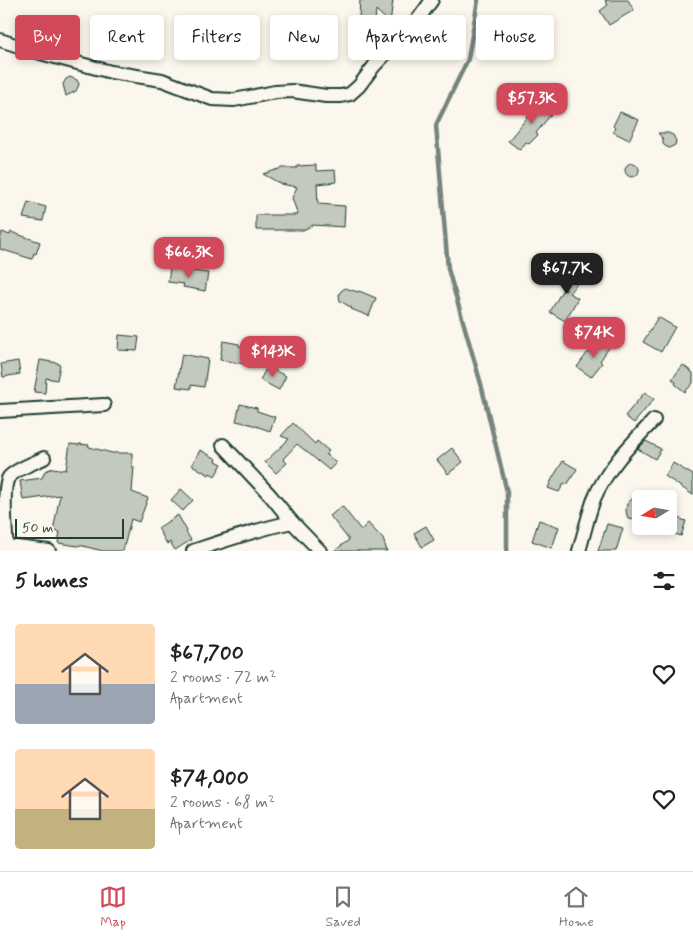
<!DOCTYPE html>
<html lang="en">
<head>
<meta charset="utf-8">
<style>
  body { margin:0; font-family:Mynerve,sans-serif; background:#f2f2f2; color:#222; height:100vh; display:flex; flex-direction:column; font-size:19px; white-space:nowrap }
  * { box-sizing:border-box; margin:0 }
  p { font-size:16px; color:#767676 }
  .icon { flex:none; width:28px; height:28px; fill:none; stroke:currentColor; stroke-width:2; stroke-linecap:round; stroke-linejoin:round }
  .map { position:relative; height:551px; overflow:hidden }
  .panel { display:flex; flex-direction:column; background:#fff; flex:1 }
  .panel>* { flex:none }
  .hud { position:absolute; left:15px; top:15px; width:664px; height:45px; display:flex; gap:10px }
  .needle { width:32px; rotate:259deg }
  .tools { position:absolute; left:632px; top:490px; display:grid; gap:10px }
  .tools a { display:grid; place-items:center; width:45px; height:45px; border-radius:5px; background:#fff; box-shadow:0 2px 8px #0003; font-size:25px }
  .scale { position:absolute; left:15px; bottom:12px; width:109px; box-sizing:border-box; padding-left:5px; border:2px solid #1f3d34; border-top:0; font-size:14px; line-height:18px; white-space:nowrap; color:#1f3d34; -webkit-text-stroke:4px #fbf7ec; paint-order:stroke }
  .price { position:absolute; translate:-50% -42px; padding:0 11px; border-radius:10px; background:#d1495b; color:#fff; font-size:16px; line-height:32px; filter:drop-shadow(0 1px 2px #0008) }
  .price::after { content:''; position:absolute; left:50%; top:30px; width:15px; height:11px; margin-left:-8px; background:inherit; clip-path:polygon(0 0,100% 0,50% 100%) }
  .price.active { background:#222; color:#fff }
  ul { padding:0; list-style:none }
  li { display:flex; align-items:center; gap:15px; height:125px; padding:0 15px }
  li span { display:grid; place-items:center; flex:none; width:140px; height:100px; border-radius:5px; color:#555 }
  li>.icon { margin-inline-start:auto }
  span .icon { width:60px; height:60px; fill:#fffc; stroke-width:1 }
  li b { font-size:21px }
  h2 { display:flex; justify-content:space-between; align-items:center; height:60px; padding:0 15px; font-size:21px }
  .tag { padding:0 18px; border-radius:5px; background:#fff; box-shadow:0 2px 8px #0003; font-size:18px; line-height:45px }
  .tag.active { background:#d1495b; color:#fff }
  .tabs { display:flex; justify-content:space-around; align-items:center; height:70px; border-top:1px solid #e0e0e0; background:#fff; font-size:14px; color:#767676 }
  .tabs a { display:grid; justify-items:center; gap:2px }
  .tabs .active { color:#d1495b }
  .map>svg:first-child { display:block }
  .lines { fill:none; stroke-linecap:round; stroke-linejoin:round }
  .stream { stroke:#74847b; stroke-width:4.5 }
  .building { fill:#c4c9be; stroke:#1f3d34 }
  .street-casing { stroke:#1f3d34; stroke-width:16 }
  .street { stroke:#fbf7ec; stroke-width:12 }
</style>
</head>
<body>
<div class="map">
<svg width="693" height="551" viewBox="0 0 693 551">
  <rect width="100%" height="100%" fill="#fbf7ec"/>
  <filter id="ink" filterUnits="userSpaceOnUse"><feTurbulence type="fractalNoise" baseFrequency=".02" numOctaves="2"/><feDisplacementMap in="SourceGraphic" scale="10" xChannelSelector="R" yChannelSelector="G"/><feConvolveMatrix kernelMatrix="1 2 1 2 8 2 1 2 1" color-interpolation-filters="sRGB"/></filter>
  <g filter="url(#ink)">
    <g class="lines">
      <polyline class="stream" points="478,0 468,59 436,125 448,269 481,384 507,492 507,551"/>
    </g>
    <g class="building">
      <polygon points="360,0 393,0 390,23 376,10 374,34 358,33"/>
      <polygon points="605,0 628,0 634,10 609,25 600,11 608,5"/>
      <polygon points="70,77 77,80 79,84 78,87 76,91 66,96 63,84 66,79"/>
      <polygon points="547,99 556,108 536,133 538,135 529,144 526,142 520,150 508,141 532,112 534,113"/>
      <polygon points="620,112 639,120 629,140 613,132 615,128 613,126"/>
      <polygon points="658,133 668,133 673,135 676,141 675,145 669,148 665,146 663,144 663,139"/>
      <circle cx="632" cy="170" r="7"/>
      <polygon points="316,165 316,171 335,170 336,182 317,184 318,204 345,206 344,227 313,225 303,230 256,230 256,215 298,215 292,198 297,187 281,184 263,174 283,168 297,168 297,166"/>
      <polygon points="28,202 46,207 43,221 23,218"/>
      <polygon points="2,232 10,235 11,232 40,242 36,254 34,253 32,259 0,249 0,240"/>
      <polygon points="170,268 208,273 205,291 183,287 184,284 168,282"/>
      <polygon points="586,269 580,280 569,293 578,298 565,321 550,312 563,289 566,291 565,275 569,270"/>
      <polygon points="345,288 358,292 359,291 376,298 369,316 351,309 352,308 340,301 339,295 341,291"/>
      <polygon points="658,317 675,327 661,352 643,342"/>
      <polygon points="119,335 139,337 137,351 118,350"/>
      <polygon points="599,339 610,346 600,361 602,363 591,377 577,367 588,352 590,353"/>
      <polygon points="223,341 239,344 239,346 254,348 252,365 220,360"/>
      <polygon points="182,354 208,359 204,387 191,385 191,389 176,387"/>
      <polygon points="40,360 58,363 58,364 60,365 57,380 46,378 45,393 34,392"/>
      <polygon points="18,361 20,374 3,377 1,364"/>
      <polygon points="683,365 693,373 693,383 685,392 675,384 676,382 672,379"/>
      <polygon points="267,367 286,376 279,390 260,380"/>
      <polygon points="645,392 654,399 634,423 625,416"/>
      <polygon points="240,404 257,408 257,411 275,417 270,431 250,424 236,421"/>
      <polygon points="293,423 315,444 317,441 329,451 326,454 336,463 329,470 297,444 283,459 287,463 276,473 265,462 289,439 281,436"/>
      <polygon points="646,441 661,449 655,459 638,449"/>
      <polygon points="70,444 79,445 79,444 89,445 89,447 112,453 132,453 132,467 134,467 132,492 148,498 139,522 131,519 123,551 103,551 79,545 78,546 58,543 60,532 53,531 60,495 23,500 20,481 42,478 45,471 53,468 66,470"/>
      <polygon points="452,448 463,462 448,474 437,460"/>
      <polygon points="200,450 217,459 216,461 222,464 215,476 210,473 209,475 192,465"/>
      <polygon points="563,461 577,469 567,485 564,483 559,492 548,488 552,479"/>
      <polygon points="673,463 693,475 693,495 665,476"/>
      <polygon points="181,489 193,500 183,511 171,500"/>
      <polygon points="634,497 641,502 641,518 636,520 628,519 626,511 627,504"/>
      <polygon points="342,506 361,530 368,523 383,539 387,551 334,551 349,540 330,516"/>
      <polygon points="178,515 187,531 186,532 191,540 175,550 170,542 167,544 158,528"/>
      <polygon points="672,516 686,521 681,536 667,531"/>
      <polygon points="539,520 559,527 552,548 532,541"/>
      <polygon points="607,524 623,528 616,551 598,551"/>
      <polygon points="426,526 434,540 422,547 414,533"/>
    </g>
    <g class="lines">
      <g class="street-casing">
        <g id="street">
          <polyline points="0,40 40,53 111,72 162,80 212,99 234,100 275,92 292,91 326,96 341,96 350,94 359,86 374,66 416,22 432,0"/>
          <polyline points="0,411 104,405"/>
          <polyline points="223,445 270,495 292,522 320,551"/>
          <polyline points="0,547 16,547 49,551"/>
          <path d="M7,551C6,537 2,485 9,477C16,469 34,463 44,458"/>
          <path d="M193,551C226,540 258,529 292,522"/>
          <path d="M579,551C584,534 588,516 594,499C607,468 631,444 654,420"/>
        </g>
      </g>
      <use href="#street" class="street"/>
    </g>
  </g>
</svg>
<div class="tools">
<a><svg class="needle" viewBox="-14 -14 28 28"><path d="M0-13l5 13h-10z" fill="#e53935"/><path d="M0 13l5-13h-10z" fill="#767676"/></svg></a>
</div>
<div class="scale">50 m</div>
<b class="price" style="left:532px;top:125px">$57.3K</b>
<b class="price" style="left:189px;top:279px">$66.3K</b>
<b class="price active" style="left:567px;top:295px">$67.7K</b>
<b class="price" style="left:594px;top:359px">$74K</b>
<b class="price" style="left:273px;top:378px">$143K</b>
<div class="hud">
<a class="tag active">Buy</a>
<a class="tag">Rent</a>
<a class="tag">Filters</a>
<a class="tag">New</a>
<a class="tag">Apartment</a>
<a class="tag">House</a>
</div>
</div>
<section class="panel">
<h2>5 homes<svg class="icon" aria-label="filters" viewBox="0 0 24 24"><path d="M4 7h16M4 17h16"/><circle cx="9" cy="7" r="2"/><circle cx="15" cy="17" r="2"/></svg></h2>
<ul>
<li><span style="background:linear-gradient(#ffd9b3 60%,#9aa5b1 0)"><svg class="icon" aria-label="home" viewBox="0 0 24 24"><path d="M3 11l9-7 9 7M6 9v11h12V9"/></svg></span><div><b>$67,700</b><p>2 rooms · 72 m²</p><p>Apartment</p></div><svg class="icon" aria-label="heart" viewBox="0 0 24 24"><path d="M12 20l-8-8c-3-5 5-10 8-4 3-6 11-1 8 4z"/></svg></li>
<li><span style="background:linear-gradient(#ffd9b3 60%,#c2b280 0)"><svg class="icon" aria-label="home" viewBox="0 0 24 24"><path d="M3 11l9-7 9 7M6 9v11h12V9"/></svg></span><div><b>$74,000</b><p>2 rooms · 68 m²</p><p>Apartment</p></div><svg class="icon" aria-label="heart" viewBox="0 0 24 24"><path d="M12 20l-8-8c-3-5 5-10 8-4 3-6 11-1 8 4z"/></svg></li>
</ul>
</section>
<nav class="tabs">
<a class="active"><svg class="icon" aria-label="map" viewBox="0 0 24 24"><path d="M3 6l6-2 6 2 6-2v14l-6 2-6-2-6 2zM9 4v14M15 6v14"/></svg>Map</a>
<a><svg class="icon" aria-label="saved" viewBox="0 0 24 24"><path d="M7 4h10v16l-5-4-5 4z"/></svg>Saved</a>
<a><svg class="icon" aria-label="home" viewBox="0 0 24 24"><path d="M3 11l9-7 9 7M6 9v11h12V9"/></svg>Home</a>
</nav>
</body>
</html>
